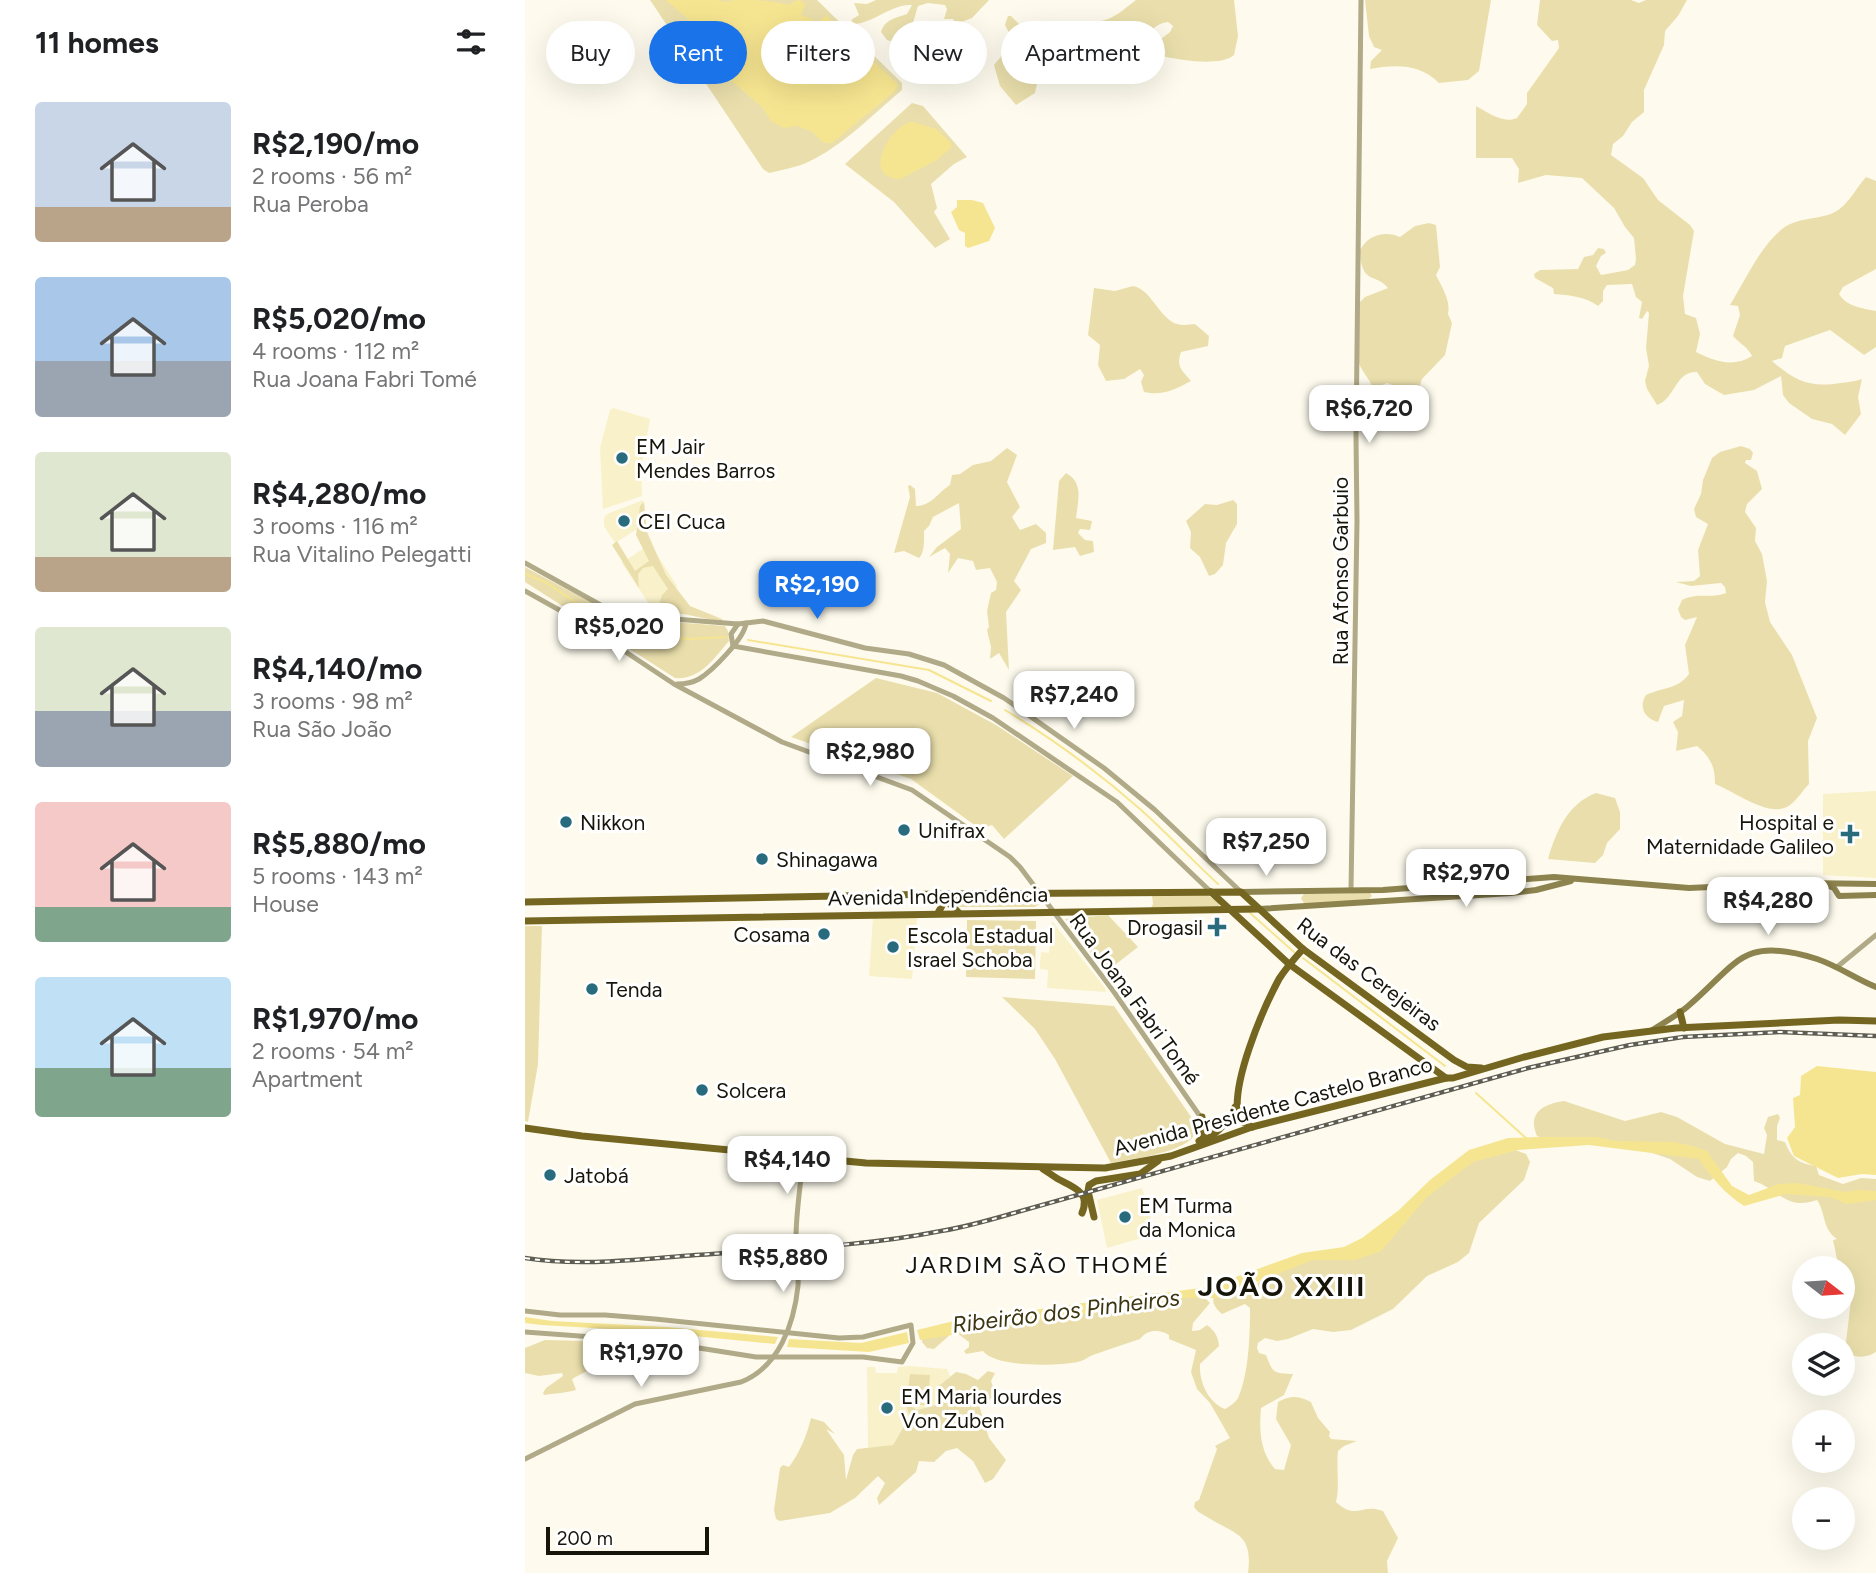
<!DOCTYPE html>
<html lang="en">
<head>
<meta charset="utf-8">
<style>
  body { margin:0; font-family:Figtree,sans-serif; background:#f2f2f2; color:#202124; height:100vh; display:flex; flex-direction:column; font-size:26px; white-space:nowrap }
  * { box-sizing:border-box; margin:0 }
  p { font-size:23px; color:#757577 }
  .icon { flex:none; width:38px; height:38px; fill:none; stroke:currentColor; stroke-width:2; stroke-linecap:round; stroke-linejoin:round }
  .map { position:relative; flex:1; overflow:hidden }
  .sheet { display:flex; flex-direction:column; background:#fff; width:525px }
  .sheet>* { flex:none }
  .guide { position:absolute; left:21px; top:21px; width:665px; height:63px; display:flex; gap:14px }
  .needle { width:46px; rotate:107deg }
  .buttons { position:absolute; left:1267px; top:1256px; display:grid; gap:14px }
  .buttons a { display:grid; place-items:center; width:63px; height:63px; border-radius:50%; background:#fff; box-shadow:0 7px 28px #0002; font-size:35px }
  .scale { position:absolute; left:21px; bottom:18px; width:163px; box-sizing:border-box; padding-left:7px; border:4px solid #171509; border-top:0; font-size:19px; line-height:24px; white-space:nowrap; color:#171509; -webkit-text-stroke:5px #fff; paint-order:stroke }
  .price { position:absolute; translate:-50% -60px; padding:0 16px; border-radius:14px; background:#fff; color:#222; font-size:23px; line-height:46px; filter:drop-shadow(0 2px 4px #0008) }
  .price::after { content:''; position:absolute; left:50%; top:42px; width:21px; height:16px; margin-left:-10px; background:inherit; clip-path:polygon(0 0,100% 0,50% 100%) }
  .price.active { background:#1a73e8; color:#fff }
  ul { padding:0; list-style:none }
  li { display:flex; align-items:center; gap:21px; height:175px; padding:0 35px }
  li span { display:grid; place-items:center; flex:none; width:196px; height:140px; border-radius:7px; color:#555 }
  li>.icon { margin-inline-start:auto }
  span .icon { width:84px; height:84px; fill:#fffc; stroke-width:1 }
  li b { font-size:30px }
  h2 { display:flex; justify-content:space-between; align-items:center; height:84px; padding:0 35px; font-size:30px }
  .tag { padding:0 24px; border-radius:32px; background:#fff; box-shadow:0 7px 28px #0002; font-size:24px; line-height:63px }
  .tag.active { background:#1a73e8; color:#fff }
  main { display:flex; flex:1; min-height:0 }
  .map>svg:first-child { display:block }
  .built { fill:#f9f1c9 }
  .green { fill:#eadfac }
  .water { fill:#f6e590 }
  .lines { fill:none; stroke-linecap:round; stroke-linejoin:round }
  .stream { stroke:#f6e590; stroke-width:2 }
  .tertiary { stroke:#b1aa88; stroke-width:5 }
  .secondary { stroke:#8d834f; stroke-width:6 }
  .primary { stroke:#746620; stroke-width:7 }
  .rail-casing { stroke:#5f5d51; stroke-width:4.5 }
  .rail { stroke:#fff; stroke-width:2; stroke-dasharray:5; stroke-linecap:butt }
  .poi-dot { fill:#286b7d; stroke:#fff; stroke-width:2.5 }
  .labels { text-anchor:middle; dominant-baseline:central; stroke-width:6; stroke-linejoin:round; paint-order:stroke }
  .poi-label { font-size:21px; fill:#171509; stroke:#fff; text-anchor:start }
  .street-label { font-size:21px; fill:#171509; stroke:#fff }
  .water-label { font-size:23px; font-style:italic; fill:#3d3611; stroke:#fff }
  .quarter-label { font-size:24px; letter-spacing:2px; fill:#171509; stroke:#fff }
  .district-label { font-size:28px; font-weight:bold; letter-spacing:2px; fill:#171509; stroke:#fff }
</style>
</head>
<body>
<main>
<section class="sheet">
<h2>11 homes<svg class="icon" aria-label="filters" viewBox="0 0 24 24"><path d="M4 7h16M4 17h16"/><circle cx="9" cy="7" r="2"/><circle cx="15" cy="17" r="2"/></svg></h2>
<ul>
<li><span style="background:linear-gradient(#c9d6e8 75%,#b9a48a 0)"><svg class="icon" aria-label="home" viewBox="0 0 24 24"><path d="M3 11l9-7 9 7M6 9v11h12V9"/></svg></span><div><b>R$2,190/mo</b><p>2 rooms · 56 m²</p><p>Rua Peroba</p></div></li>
<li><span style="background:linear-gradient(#a9c7e8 60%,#9aa5b1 0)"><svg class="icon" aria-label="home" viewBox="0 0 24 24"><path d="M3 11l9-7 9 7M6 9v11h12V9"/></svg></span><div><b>R$5,020/mo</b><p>4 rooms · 112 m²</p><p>Rua Joana Fabri Tomé</p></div></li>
<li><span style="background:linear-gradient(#dfe7d0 75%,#b9a48a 0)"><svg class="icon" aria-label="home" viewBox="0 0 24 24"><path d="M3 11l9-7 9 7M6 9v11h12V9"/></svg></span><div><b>R$4,280/mo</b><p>3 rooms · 116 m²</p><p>Rua Vitalino Pelegatti</p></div></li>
<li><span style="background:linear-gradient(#dfe7d0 60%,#9aa5b1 0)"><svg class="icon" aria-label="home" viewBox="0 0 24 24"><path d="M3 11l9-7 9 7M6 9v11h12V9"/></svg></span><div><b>R$4,140/mo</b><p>3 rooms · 98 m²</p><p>Rua São João</p></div></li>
<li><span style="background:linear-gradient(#f6c9c9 75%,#7fa58c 0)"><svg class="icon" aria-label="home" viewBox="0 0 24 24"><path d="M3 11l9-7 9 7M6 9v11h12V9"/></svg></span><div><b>R$5,880/mo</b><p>5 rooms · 143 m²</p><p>House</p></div></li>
<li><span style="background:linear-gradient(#bfe0f5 65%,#7fa58c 0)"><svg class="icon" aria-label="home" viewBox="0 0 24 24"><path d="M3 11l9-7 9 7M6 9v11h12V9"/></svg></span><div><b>R$1,970/mo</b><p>2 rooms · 54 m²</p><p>Apartment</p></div></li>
</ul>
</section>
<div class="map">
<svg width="1351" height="1573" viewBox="0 0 1351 1573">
  <rect width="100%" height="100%" fill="#fefbee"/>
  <g class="built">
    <polygon points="88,408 125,419 116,469 117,496 78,509 75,448 85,410"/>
    <polygon points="118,500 120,524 90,543 79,526 79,518 82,514"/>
    <polygon points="125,544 152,586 142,616 132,616 97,563"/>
    <polygon points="1351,791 1351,878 1298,875 1298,794"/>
    <polygon points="348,917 392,918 387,979 344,976"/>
    <polygon points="527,921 580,988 581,992 522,988 523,970 515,969 515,962 516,952 524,953"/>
    <polygon points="617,1188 630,1234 582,1248 572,1200"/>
    <polygon points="384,1366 422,1369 425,1376 411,1388 411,1405 392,1410 383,1405 385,1416 368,1445 343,1448 342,1367 350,1367 351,1373 372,1373 373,1367"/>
  </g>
  <g class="green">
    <path d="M125,0H292L377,83V90C347,115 317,147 281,163C269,168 256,170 244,173L238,169Z"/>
    <path d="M351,0H464L447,18L431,24L428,19H419L422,9L420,5L403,3L393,6L387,26L371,43L362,40L356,32C360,19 371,18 382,14L387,5C367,4 350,22 330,24L326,20L334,15L329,3L342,4Z"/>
    <path d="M611,0H709L713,36L709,55C695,67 655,60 637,56L636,39L645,32L648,26L643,22C631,23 627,31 618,38C610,43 602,42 596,49L571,50L556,62H541L538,55L529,50C535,25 563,26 583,19C592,16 603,6 611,0Z"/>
    <path d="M840,0H966L954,71L943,80L914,83C896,64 870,64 845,69L846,61L857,50L849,47L844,36Z"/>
    <path d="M1015,0H1106L1114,3L1121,0H1162L1153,16L1140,31L1139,45L1119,90V112L1107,122L1098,136L1088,144L1086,155L1118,178L1133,200L1165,225L1169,231L1158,296L1160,314L1171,318L1175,334L1171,352C1189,361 1208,368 1227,356C1223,347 1215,344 1208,336L1215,315L1213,306L1205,305C1221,279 1234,248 1257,229C1272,217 1292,220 1308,213C1324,205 1330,189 1341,177L1351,181V269L1318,287L1314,294C1322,307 1337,308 1351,311V347L1339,355L1305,330L1260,346L1257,358L1247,361C1270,381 1285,388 1315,383C1323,382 1328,382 1337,379L1333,397L1336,414L1320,435L1307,424L1287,419L1264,403L1258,395L1256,376L1229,390L1199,395L1180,384L1172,372C1150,371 1151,398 1132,405L1122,389L1120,381L1124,366L1121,348L1124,313L1122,311L1117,319L1114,318L1117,302L1111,297L1107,284L1082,285L1078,291V301L1073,306C1062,297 1043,295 1029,294L1028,288L1010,278L1009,274L1015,270L1053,269L1059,257L1068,255L1073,248L1079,249L1081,253L1076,256L1071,266L1076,275L1103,270L1110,265L1111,259L1109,238L1100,227L1089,208L1057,178L1021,175L993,183L994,169L987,158H951V106C964,113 978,124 992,118L1002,104V93L1034,48L1033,40L1027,41L1012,25Z"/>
    <polygon points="483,16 486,16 496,26 514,30 514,43 526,56 516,64 510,93 491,105 475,86 469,65 478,54 482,44 487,53 491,46 480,25"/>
    <polygon points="387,103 398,106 442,157 429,164 406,184 412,208 409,212 425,239 410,248 369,202 320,164"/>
    <path d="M904,223L911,225L915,267L911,275C917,287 926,301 923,314L927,323L920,355L897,379L893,391C881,398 873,386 862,383L848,389C845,378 836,372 833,360L834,303L840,297L863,288C851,273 836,285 835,251C841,235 861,230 875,237L890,226Z"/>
    <path d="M608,286C628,289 636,326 659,325C663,325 667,324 670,324L684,336L683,346L656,352C651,367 657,370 666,381C649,390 638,396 619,392L616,382L619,375L615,369L599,379L581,381L573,365L575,345L563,335L569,288L590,291Z"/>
    <path d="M1216,446L1225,449L1228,453L1226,460H1221L1220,463L1232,471L1237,489L1222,504L1220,512L1231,528L1230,541L1237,554L1242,581L1240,602L1245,622L1267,655L1292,718L1283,741L1284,784C1278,790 1272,800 1265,805C1246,820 1209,791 1190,784C1190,767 1186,758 1172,746L1151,751L1153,732L1148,722L1157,716L1159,700L1139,706L1133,722C1120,719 1113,707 1121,695C1138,687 1152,690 1164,674L1160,645L1172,617L1160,620L1156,617L1153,609L1157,600C1171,592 1188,599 1201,593L1200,587L1196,583L1166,586L1151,582L1169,581L1175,576L1173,550L1183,524L1171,517L1169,509L1176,494L1178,480L1187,458L1195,452Z"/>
    <path d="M482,448L492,455L482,482L495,507L487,517L495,530L511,524L521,533V543L506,549L489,581L496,590L481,612L484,670L474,653L465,659L466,647L462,630L464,627L462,611L466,593L471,590L472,582L465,568L451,570L448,561L433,558L423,573L425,554L420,548L404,557L412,547L436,529L434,503L408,517L404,526L399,531C399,539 400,552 394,558L379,551L369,553L385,497L383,486L385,485L390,489L391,506C408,505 412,493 425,485L427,475L435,474L448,465L466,461Z"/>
    <path d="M541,473C559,483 553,500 551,518L567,521L565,530L555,529L553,533L560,540L568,541L569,552L555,556L550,547L528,550L534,481Z"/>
    <polygon points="708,500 712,504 712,524 701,543 698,565 690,574 684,576 675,557 665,548 666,532 661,521 680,504 692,505"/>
    <polygon points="119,502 122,532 141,575 165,606 197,619 198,622 158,614 132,613 137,595 143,589 128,566 118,568 113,574 114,588 87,545 92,541 110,571 124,561 111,535 115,506"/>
    <path d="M0,567L95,618L200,626L203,631L204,641C189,658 176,680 150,678L0,582Z"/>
    <polygon points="351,678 412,693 471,725 548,776 479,839 467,825 455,829 386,779 266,737"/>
    <path d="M1071,793L1090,798L1095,812V829L1082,843L1078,855L1070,863L1023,859C1031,832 1042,804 1071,793Z"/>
    <polygon points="845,893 847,896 844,899 780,905 776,898 779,894"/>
    <polygon points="682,895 694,902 694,906 626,908 628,904 627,896"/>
    <polygon points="431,896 514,896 518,902 510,907 430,907 428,900"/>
    <polygon points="583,915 613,947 581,972 540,919"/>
    <polygon points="442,920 511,921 510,979 441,977"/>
    <polygon points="0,926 17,926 13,1064 3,1122 0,1121"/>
    <path d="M477,997L589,1006L669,1121C685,1151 604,1159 586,1163L530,1059L510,1029Z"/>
    <path d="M1039,1101L1100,1121L1136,1112L1152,1117L1200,1144L1239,1154L1242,1135L1239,1128L1243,1117L1253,1114L1255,1118L1252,1126V1140L1260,1142C1267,1159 1273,1163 1291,1166L1294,1175L1318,1184L1336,1178L1351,1179V1352C1342,1358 1332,1358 1322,1353L1321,1342L1327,1292L1318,1266L1312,1259L1308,1240L1312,1239C1297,1229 1301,1213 1292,1200C1262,1211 1253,1189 1229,1181L1228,1162L1221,1156L1213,1153L1206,1159L1202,1167L1185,1181L1172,1177L1145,1159L1101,1144L1046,1137L1020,1139L1012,1136C1002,1113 1018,1104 1039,1101Z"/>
    <path d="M985,1148L1001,1154L1005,1162L999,1180L954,1223L944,1253L933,1262L902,1276L868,1309L826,1330L808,1332L788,1329L763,1339L752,1341L740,1338L733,1343L732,1348L734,1353L741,1355C748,1373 748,1373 768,1374L759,1395L736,1408C734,1429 735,1452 750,1469L759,1470L766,1445L751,1419L753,1402C766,1395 773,1396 786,1402L793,1418L805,1432L804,1436L806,1439L832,1441L819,1446L813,1451C811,1469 815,1485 811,1502C832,1521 835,1503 858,1511L873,1538L862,1561L863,1573H723C728,1533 711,1535 682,1517C676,1513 673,1513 669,1507L670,1502L674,1500L692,1449L690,1446L705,1438L685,1403L672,1389L666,1372L671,1350L644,1339V1335C635,1329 622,1329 615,1339C599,1344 583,1350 568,1355C563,1357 558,1361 553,1362C533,1366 471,1368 458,1351L441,1354L439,1351L444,1347V1342L432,1333L426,1334L409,1349L402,1348L397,1342V1337L531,1311L544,1305L631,1293H675L685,1303L668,1323L667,1331L675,1330L682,1325C690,1331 693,1336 694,1346L675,1364C674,1382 683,1402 700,1409C705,1406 710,1403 713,1398C724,1374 725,1334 725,1308L720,1304L697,1314C689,1307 686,1302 690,1292L730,1284L789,1257L835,1247L935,1158Z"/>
    <path d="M20,1340L105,1342L107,1344L103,1349L109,1368L98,1357L86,1358L47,1379L51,1390C45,1392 27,1394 19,1395L18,1393L21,1388L38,1376L37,1373L14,1376L0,1373V1348Z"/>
    <path d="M463,1371L470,1373L466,1381L471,1396L454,1405L464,1438L481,1460L468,1479L460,1483L448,1461L432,1448L421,1451L409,1462L394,1461L391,1472L354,1505L352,1498L360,1483L353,1476L330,1498L305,1513L255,1521L251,1519L249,1510L255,1468L258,1465L264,1467C275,1452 282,1435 286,1418L299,1422L310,1434L301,1429L319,1455L321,1480L328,1455L332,1449L368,1445L385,1416L381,1406L385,1374L405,1375L403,1405H384L392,1410L411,1405V1388L431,1372L441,1374L453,1380Z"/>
  </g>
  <g class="water">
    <path d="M141,0H194C201,3 203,1 210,0C227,0 247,0 263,5L273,0L277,1L280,5L276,15L285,18L293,24L297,18L302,16L373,85L370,91L307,143H299L286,131L272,126L259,128L246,121L237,107L188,65L169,24Z"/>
    <path d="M387,122L411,129L426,143V148L412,160L375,179C334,177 367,124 387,122Z"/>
    <polygon points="432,200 447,200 458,203 470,228 464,241 443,248 440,246 440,233 434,230 426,212 432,207"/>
    <polygon points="1292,1066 1351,1072 1351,1175 1337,1174 1313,1178 1269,1156 1262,1138 1270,1127 1268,1098 1275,1095 1276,1076"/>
    <path d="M1012,1137H1072L1091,1141L1148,1142L1167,1146L1182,1151L1207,1186L1224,1195L1254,1184L1272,1183L1320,1192L1332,1190L1351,1191V1200L1322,1204L1305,1197L1261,1194L1219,1206C1199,1193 1187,1178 1174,1159L1064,1145L993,1150L948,1162L902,1197L856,1251L830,1260H787L693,1298H661L395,1340L392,1330L433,1320L683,1287L777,1253L819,1247L837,1238L874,1210L905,1180L944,1150L983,1138Z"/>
    <polygon points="0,1317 27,1321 142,1327 253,1337 250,1344 119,1331 16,1325 0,1323"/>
    <polygon points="382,1332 384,1343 344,1352 262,1347 264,1339 336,1343"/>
  </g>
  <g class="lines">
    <g class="stream">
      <polyline points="0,574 22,583 84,625 100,630 163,639 201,637"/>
      <polyline points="223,640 404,670 466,701"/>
      <path d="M480,710C528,739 573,772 615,809C642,833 666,859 693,884"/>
      <polyline points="725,913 769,952"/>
      <polyline points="778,958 920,1066"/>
      <polyline points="951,1093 1002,1139"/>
    </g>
    <g class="tertiary">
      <polyline points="0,563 81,608 99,615 213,624 238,621 340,648 384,654 419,665 479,698 579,768 630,810 715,891"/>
      <polyline points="0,591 54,621 149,684 257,742 387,790 485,857 495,867 589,992 688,1135"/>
      <polyline points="213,624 206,634 208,646 376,676 393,681 428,696 468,718 592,802 686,892"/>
      <path d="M152,684C159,684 167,683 174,679C187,671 220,638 221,623"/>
      <polyline points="826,890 832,521 831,437 836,0"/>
      <polyline points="1312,967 1351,935"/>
      <polyline points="0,1311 35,1315 80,1315 130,1319 314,1338 338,1337 386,1325 388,1343 377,1362 338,1357 231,1357 136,1342 0,1332"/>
      <path d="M0,1459L110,1404L216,1382C254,1367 269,1324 273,1286C274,1270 271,1253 271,1238C271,1211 276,1184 278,1157"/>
    </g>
    <g class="secondary">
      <polyline points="1302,885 1309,888 1314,896 1351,895"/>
      <polyline points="716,892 858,890 1029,877 1164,888 1278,883 1351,884"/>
      <polyline points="734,909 986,893 1011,890 1046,881"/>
      <path d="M1126,1031C1138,1023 1151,1016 1162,1007C1213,964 1216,935 1292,959C1313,966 1331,979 1351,987"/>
    </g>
    <g class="primary">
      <polyline points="686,892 764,964 921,1078"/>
      <polyline points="432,894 426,898 425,904 434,913"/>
      <polyline points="0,902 415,894 716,892 778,949 929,1060 942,1067 956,1068"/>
      <polyline points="413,913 419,902 415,894"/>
      <polyline points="0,921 733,909"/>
      <polyline points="1155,1012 1159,1028"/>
      <path d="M727,1127L714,1120C704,1086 738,1009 754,979C761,968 769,959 778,949"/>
      <polyline points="0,1128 57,1136 341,1163 580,1168 646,1156 727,1127 921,1078 928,1078 999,1057 1078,1037 1151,1028 1314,1020 1351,1021"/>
      <polyline points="674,1141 679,1137 677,1117"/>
      <path d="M679,1141C692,1133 704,1122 710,1107"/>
      <path d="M518,1169C523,1172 528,1176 533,1179C548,1187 566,1192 557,1213"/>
      <polyline points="569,1217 563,1191 564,1185 571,1181 615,1174 633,1161"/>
    </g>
    <g class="rail-casing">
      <path id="rail" d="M0,1258C56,1267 115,1259 171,1255C253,1249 336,1247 416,1231C441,1227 465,1220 489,1213L1003,1068L1105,1045L1158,1037L1255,1032L1351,1036"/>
    </g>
    <use href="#rail" class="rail"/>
  </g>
  <g class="poi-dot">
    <circle cx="97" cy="458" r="7"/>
    <circle cx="99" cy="521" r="7"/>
    <circle cx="41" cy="822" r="7"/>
    <circle cx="379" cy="830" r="7"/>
    <path d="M1321.5 823.5h7v7h7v7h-7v7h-7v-7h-7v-7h7z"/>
    <circle cx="237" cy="859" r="7"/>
    <path d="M688.5 916.5h7v7h7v7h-7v7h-7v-7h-7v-7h7z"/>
    <circle cx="299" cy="934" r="7"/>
    <circle cx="368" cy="947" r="7"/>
    <circle cx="67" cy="989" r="7"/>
    <circle cx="177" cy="1090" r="7"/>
    <circle cx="25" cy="1175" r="7"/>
    <circle cx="600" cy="1217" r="7"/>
    <circle cx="362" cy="1408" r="7"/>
  </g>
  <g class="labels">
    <g class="poi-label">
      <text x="111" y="446">EM Jair<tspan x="111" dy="24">Mendes Barros</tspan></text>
      <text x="113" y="521">CEI Cuca</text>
      <text x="55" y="822">Nikkon</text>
      <text x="1309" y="822" text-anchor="end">Hospital e<tspan x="1309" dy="24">Maternidade Galileo</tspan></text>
      <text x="393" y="830">Unifrax</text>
      <text x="251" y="859">Shinagawa</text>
      <text x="678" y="927" text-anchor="end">Drogasil</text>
      <text x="285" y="934" text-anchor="end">Cosama</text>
      <text x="382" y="935">Escola Estadual<tspan x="382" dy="24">Israel Schoba</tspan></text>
      <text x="81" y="989">Tenda</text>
      <text x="191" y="1090">Solcera</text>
      <text x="39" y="1175">Jatobá</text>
      <text x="614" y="1205">EM Turma<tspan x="614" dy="24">da Monica</tspan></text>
      <text x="376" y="1396">EM Maria lourdes<tspan x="376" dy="24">Von Zuben</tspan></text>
    </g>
    <g class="street-label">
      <text transform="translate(815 571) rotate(-90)">Rua Afonso Garbuio</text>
      <text transform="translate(413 896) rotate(-1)">Avenida Independência</text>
      <text transform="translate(844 974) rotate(37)">Rua das Cerejeiras</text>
      <text transform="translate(610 999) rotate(54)">Rua Joana Fabri Tomé</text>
      <text transform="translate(748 1106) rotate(-15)">Avenida Presidente Castelo Branco</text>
    </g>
    <g class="water-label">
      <text transform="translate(541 1311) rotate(-7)">Ribeirão dos Pinheiros</text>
    </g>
    <g class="quarter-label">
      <text x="513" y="1264">JARDIM SÃO THOMÉ</text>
    </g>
    <g class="district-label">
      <text x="757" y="1286">JOÃO XXIII</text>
    </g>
  </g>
</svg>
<div class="buttons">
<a><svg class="needle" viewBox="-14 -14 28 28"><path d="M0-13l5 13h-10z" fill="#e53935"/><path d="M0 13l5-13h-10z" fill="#757577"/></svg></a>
<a><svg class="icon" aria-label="layers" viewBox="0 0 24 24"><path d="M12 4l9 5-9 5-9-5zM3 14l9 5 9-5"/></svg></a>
<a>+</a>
<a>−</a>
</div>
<div class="scale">200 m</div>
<b class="price" style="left:844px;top:445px">R$6,720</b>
<b class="price active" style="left:292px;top:621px">R$2,190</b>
<b class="price" style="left:94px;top:663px">R$5,020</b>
<b class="price" style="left:549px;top:731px">R$7,240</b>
<b class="price" style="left:345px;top:788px">R$2,980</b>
<b class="price" style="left:741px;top:878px">R$7,250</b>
<b class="price" style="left:941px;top:909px">R$2,970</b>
<b class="price" style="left:1243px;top:937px">R$4,280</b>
<b class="price" style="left:262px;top:1196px">R$4,140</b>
<b class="price" style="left:258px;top:1294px">R$5,880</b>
<b class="price" style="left:116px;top:1389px">R$1,970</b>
<div class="guide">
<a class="tag">Buy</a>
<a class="tag active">Rent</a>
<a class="tag">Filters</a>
<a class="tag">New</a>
<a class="tag">Apartment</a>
</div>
</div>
</main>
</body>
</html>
